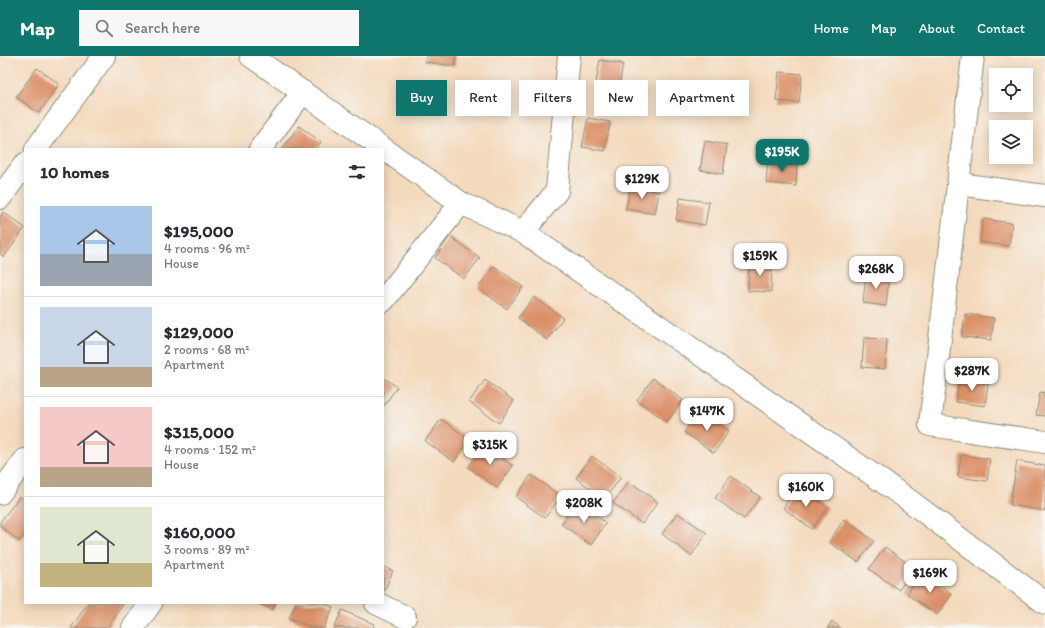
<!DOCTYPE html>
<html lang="en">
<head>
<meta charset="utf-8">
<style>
  body { margin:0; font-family:Itim,sans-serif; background:#f7f7f7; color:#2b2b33; height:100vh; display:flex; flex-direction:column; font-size:15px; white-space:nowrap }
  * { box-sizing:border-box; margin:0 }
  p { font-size:13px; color:#7c7c81 }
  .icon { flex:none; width:22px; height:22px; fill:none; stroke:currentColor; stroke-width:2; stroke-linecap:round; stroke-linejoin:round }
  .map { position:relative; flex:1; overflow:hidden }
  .drawer { position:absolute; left:24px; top:92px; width:360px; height:456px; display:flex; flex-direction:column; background:#fff; border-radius:0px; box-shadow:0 2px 10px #0003 }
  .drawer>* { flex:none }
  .top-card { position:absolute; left:396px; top:24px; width:380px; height:36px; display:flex; gap:8px }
  .tools { position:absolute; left:989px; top:12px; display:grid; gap:8px }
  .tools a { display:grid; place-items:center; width:44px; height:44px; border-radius:0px; background:#fff; box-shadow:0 2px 10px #0003; font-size:20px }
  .price { position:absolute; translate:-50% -34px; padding:0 9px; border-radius:8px; background:#fff; color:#222; font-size:13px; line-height:26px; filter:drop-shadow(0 1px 2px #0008) }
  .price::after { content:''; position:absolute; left:50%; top:24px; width:12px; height:9px; margin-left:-6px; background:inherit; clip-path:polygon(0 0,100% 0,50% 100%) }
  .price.current { background:#0f766e; color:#fff }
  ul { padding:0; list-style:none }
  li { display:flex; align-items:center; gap:12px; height:100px; padding:0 16px }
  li+li { border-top:1px solid #e1e1e2 }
  li span { display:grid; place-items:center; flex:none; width:112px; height:80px; border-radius:0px; color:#555 }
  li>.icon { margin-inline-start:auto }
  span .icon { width:48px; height:48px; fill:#fffc; stroke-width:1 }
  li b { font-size:17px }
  h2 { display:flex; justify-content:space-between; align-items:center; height:48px; padding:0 16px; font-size:17px }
  .tag { padding:0 14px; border-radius:0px; background:#fff; box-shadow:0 2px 10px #0003; font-size:14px; line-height:36px }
  .tag.current { background:#0f766e; color:#fff }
  header { display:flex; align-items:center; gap:24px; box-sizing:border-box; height:56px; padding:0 20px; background:#0f766e; color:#fff }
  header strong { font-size:19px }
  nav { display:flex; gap:22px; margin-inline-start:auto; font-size:14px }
  .search { width:280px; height:36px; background:#f7f7f7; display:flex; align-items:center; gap:10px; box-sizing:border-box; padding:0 14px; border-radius:0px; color:#7c7c81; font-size:15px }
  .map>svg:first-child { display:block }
  .building { fill:#db9068 }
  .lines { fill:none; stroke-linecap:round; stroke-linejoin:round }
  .minor-casing { stroke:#8a8c78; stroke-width:24 }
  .minor { stroke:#fff; stroke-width:22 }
</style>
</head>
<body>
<header>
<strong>Map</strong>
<div class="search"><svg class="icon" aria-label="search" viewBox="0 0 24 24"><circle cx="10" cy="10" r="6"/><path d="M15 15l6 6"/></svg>Search here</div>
<nav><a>Home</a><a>Map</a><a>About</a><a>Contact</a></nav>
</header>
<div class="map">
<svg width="1045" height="572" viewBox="0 0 1045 572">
  <rect width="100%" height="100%" fill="#f6f6f2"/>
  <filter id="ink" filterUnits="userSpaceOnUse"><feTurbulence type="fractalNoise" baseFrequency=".025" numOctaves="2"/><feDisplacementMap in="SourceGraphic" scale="8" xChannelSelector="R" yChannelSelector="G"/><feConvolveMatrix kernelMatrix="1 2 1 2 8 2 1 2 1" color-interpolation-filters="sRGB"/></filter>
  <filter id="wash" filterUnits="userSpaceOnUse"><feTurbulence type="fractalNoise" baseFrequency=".012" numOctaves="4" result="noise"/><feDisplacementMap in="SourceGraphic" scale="16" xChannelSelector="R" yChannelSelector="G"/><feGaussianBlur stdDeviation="0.9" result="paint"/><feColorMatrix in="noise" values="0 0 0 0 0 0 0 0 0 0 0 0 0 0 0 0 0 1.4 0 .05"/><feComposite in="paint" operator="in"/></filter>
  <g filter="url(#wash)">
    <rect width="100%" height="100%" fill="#f4dabd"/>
    <g id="blocks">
      <g class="building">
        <polygon points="426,0 456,0 455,10 425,6"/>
        <polygon points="600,4 623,8 618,37 595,33"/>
        <polygon points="37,12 59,28 39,57 16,41"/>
        <polygon points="779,16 802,18 799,47 776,45"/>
        <polygon points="588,62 610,66 605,95 582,91"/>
        <polygon points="299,70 321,86 316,93 282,93"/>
        <polygon points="705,85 727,89 723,118 700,114"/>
        <polygon points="768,104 797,107 796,130 766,127"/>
        <polygon points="630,130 659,136 655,158 626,153"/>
        <polygon points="680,142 709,146 705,169 676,164"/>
        <polygon points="3,156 25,172 4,201 0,198 0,161"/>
        <polygon points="983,163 1012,167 1009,190 980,186"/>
        <polygon points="450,180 480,202 464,223 435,202"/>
        <polygon points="749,206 772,207 771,236 748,235"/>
        <polygon points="494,210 523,231 507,253 478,232"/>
        <polygon points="866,217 889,221 886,250 863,247"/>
        <polygon points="534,241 563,262 547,284 518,262"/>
        <polygon points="965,258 994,262 991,284 962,281"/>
        <polygon points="864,282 887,283 885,313 862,311"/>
        <polygon points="383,321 397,331 383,351"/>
        <polygon points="653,322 683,344 667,366 637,344"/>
        <polygon points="959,323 988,327 985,350 956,346"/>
        <polygon points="485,324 514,345 499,367 469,346"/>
        <polygon points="1040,336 1045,337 1045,360 1036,359"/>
        <polygon points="700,354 729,375 714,397 684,376"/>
        <polygon points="441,363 470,384 454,406 425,385"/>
        <polygon points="484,389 513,410 497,432 468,411"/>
        <polygon points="961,399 990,403 987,425 958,421"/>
        <polygon points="592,400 621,421 605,443 576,422"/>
        <polygon points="1017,405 1045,410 1045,455 1010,449"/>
        <polygon points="531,419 561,440 545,462 516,441"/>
        <polygon points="731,420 760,441 744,463 715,442"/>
        <polygon points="629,425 658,446 642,468 613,447"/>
        <polygon points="799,430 828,451 812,473 783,452"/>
        <polygon points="20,440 25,444 25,478 19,485 0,470 0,466"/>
        <polygon points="577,446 606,467 591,489 561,468"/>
        <polygon points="677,457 707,477 691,500 662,478"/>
        <polygon points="844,463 874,485 858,506 829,486"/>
        <polygon points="885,491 914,512 899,534 869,513"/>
        <polygon points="383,510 393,515 383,537"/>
        <polygon points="923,516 952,538 937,559 907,538"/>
        <polygon points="88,547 124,547 107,572 71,572"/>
        <polygon points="256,547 276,547 273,554"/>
        <polygon points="296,547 323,547 333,551 324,572 313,572 289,562"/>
        <polygon points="342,554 374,568 373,572 334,572"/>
        <polygon points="832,565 841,572 827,572"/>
      </g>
    </g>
  </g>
  <g filter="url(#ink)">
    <use href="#blocks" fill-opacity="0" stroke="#8a8c78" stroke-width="1"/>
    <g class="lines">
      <g class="minor-casing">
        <g id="minor">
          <polyline points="251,0 461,147 523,176 701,299 906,442 1045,547"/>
          <polyline points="973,0 930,369 1045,386"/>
          <polyline points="36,93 104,0"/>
          <polyline points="260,93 303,36"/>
          <polyline points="959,128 1045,140"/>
          <polyline points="0,142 25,108"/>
          <polyline points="523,176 557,135 569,0"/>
          <polyline points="383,245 461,147"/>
          <polyline points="0,437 25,404"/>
          <polyline points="376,547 405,561"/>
          <polyline points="133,572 151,547"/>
        </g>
      </g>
      <use href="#minor" class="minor"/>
    </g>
  </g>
</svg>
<div class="tools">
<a><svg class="icon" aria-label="locate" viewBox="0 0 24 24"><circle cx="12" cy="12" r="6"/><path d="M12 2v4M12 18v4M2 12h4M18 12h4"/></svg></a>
<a><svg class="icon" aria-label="layers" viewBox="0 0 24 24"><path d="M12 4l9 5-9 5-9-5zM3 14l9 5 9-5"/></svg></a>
</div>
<b class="price current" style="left:782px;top:117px">$195K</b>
<b class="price" style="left:642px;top:144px">$129K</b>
<b class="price" style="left:760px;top:221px">$159K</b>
<b class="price" style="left:876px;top:234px">$268K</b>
<b class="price" style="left:972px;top:336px">$287K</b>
<b class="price" style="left:707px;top:376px">$147K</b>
<b class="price" style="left:490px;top:410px">$315K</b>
<b class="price" style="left:806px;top:452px">$160K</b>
<b class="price" style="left:584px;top:468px">$208K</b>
<b class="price" style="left:930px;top:538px">$169K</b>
<div class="top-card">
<a class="tag current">Buy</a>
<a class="tag">Rent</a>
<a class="tag">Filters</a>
<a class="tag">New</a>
<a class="tag">Apartment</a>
</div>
<section class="drawer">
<h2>10 homes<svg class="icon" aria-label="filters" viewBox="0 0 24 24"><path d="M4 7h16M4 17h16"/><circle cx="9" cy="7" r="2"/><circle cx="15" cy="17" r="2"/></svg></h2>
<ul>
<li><span style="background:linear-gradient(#a9c7e8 60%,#9aa5b1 0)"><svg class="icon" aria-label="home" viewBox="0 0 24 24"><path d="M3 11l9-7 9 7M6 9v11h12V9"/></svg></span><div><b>$195,000</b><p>4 rooms · 96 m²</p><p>House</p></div></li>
<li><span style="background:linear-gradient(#c9d6e8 75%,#b9a48a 0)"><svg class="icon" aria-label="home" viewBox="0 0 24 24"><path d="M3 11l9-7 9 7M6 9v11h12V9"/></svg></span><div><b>$129,000</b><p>2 rooms · 68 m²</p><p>Apartment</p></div></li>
<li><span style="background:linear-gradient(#f6c9c9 75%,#b9a48a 0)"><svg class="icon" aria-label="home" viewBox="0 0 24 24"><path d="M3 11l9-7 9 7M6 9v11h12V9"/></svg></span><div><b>$315,000</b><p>4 rooms · 152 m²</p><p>House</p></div></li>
<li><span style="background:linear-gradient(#dfe7d0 70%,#c2b280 0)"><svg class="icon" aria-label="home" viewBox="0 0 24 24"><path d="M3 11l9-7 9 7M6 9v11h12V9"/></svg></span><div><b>$160,000</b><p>3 rooms · 89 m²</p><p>Apartment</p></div></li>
</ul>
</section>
</div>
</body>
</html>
